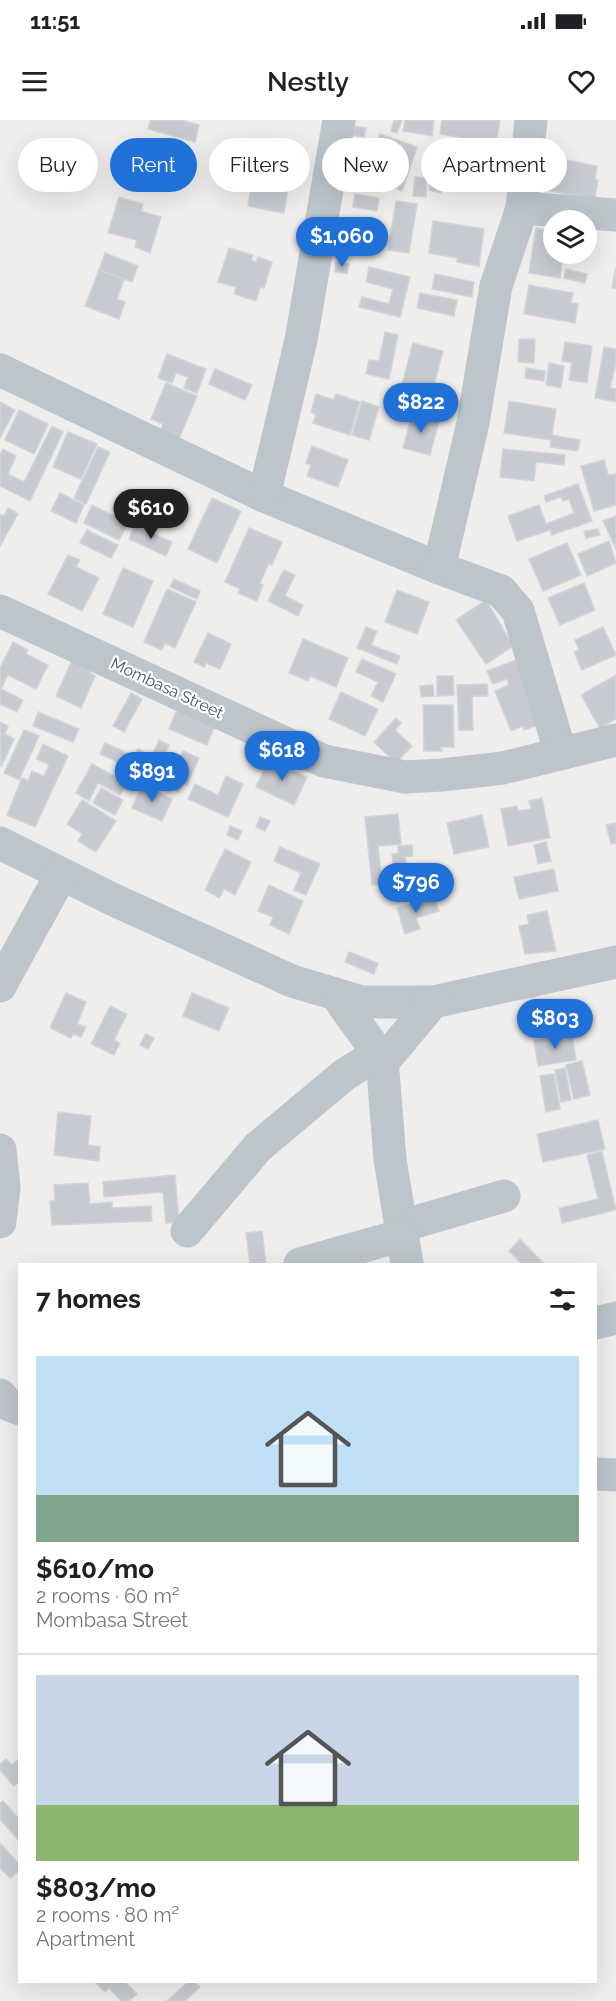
<!DOCTYPE html>
<html lang="en">
<head>
<meta charset="utf-8">
<style>
  body { margin:0; font-family:Raleway,sans-serif; background:#f2f2f2; color:#202124; height:100vh; display:flex; flex-direction:column; font-size:22px; white-space:nowrap }
  * { box-sizing:border-box; margin:0 }
  p { font-size:20px; color:#757577 }
  .icon { flex:none; width:33px; height:33px; fill:none; stroke:currentColor; stroke-width:2; stroke-linecap:round; stroke-linejoin:round }
  .map { position:relative; flex:1; overflow:hidden }
  .side { position:absolute; left:18px; top:1143px; width:579px; height:720px; display:flex; flex-direction:column; background:#fff; border-radius:0px; box-shadow:0 6px 24px #0002 }
  .side>* { flex:none }
  .banner { position:absolute; left:18px; top:18px; width:580px; height:54px; display:flex; gap:12px }
  .tools { position:absolute; left:543px; top:90px; display:grid; gap:12px }
  .tools a { display:grid; place-items:center; width:54px; height:54px; border-radius:50%; background:#fff; box-shadow:0 6px 24px #0002; font-size:30px }
  .price { position:absolute; translate:-50% -51px; padding:0 14px; border-radius:21px; background:#1f71d8; color:#fff; font-size:20px; line-height:39px; filter:drop-shadow(0 2px 3px #0008) }
  .price::after { content:''; position:absolute; left:50%; top:36px; width:18px; height:14px; margin-left:-9px; background:inherit; clip-path:polygon(0 0,100% 0,50% 100%) }
  .price.current { background:#222; color:#fff }
  ul { padding:0; list-style:none }
  li { display:grid; align-content:center; gap:12px; height:318px; padding:0 18px }
  li+li { border-top:2px solid #e0e0e0 }
  li span { display:grid; place-items:center; height:186px; border-radius:0px; color:#555 }
  li>.icon { margin-inline-start:auto }
  span .icon { width:108px; height:108px; fill:#fffc; stroke-width:1 }
  li b { font-size:26px }
  h2 { display:flex; justify-content:space-between; align-items:center; height:72px; padding:0 18px; font-size:26px }
  .tag { padding:0 21px; border-radius:27px; background:#fff; box-shadow:0 6px 24px #0002; font-size:21px; line-height:54px }
  .tag.current { background:#1f71d8; color:#fff }
  .status { display:flex; justify-content:space-between; align-items:center; height:42px; padding:0 30px; background:#fff; direction:ltr }
  .status svg { height:16px; fill:currentColor }
  header { display:flex; justify-content:space-between; align-items:center; height:78px; padding:0 18px; background:#fff; font-size:27px; font-weight:600 }
  .map>svg:first-child { display:block }
  .building { fill:#c7cad0; stroke:#d1d4d9; stroke-width:1.5 }
  .lines { fill:none; stroke-linecap:round; stroke-linejoin:round }
  .minor { stroke:#bcc5cc; stroke-width:33 }
  .labels { text-anchor:middle; dominant-baseline:central; stroke-width:4.5; stroke-linejoin:round; paint-order:stroke }
  .street-label { font-size:16px; fill:#46515a; stroke:#fff }
</style>
</head>
<body>
<div class="status"><b>11:51</b><svg viewBox="0 0 49 12"><path d="M0 12V9h3v3zM5 12V6h3v6zM10 12V3h3v9zM15 12V0h3v12zM26 1h20v11H26zM47 4h2v5h-2z"/></svg></div>
<header><svg class="icon" aria-label="menu" viewBox="0 0 24 24"><path d="M4 6h16M4 12h16M4 18h16"/></svg>Nestly<svg class="icon" aria-label="heart" viewBox="0 0 24 24"><path d="M12 20l-8-8c-3-5 5-10 8-4 3-6 11-1 8 4z"/></svg></header>
<div class="map">
<svg width="616" height="1881" viewBox="0 0 616 1881">
  <rect width="100%" height="100%" fill="#f0eded"/>
  <g class="building">
    <polygon points="150,0 181,0 199,5 195,22 148,9"/>
    <polygon points="394,0 402,0 397,13 391,11"/>
    <polygon points="405,0 434,0 432,16 403,11"/>
    <polygon points="442,0 500,0 496,23 440,14"/>
    <polygon points="352,6 366,8 364,17 350,15"/>
    <polygon points="380,14 417,27 402,71 373,61 379,42 372,39"/>
    <polygon points="437,29 473,36 470,50 461,49 458,60 444,57 441,73 429,70"/>
    <polygon points="551,37 597,46 595,59 598,60 594,85 583,77 545,70"/>
    <polygon points="253,55 289,62 284,93 248,86"/>
    <polygon points="415,57 427,58 426,77 413,76"/>
    <polygon points="355,74 379,78 377,91 353,87"/>
    <polygon points="119,77 143,84 141,91 161,97 150,133 135,127 137,120 108,113"/>
    <polygon points="396,81 417,84 409,133 388,130"/>
    <polygon points="433,101 484,109 479,146 457,142 457,138 429,133"/>
    <polygon points="536,108 554,111 554,134 563,134 560,158 529,153"/>
    <polygon points="336,123 350,125 348,135 334,132"/>
    <polygon points="229,128 253,135 251,140 256,142 258,137 272,142 264,168 260,167 256,181 234,174 236,167 218,162"/>
    <polygon points="105,133 138,146 132,162 99,150"/>
    <polygon points="336,142 349,144 347,154 335,152"/>
    <polygon points="369,147 410,157 400,197 359,187 362,177 389,184 393,169 366,162"/>
    <polygon points="616,147 616,168 612,168"/>
    <polygon points="566,149 587,154 585,163 564,158"/>
    <polygon points="99,150 124,159 117,179 125,182 119,199 85,186"/>
    <polygon points="435,154 474,162 472,177 432,169"/>
    <polygon points="529,165 573,173 571,183 578,184 575,203 524,194"/>
    <polygon points="420,173 457,180 454,196 417,188"/>
    <polygon points="385,212 398,215 389,259 366,254 369,240 379,241"/>
    <polygon points="519,219 535,219 534,243 518,242"/>
    <polygon points="565,222 592,226 587,263 569,260 572,243 562,241"/>
    <polygon points="413,223 443,231 431,276 401,268"/>
    <polygon points="604,227 616,229 616,243 610,268 616,269 616,282 595,278"/>
    <polygon points="167,234 206,249 197,273 184,268 188,257 176,253 172,263 158,258"/>
    <polygon points="549,243 564,246 561,268 546,265"/>
    <polygon points="526,248 545,251 544,261 525,258"/>
    <polygon points="215,249 252,265 245,280 209,264"/>
    <polygon points="166,263 197,276 179,319 160,311 163,304 151,299"/>
    <polygon points="316,274 334,280 336,274 360,282 350,315 313,303 316,294 311,292"/>
    <polygon points="362,281 379,287 369,320 352,315"/>
    <polygon points="509,281 556,289 552,315 580,320 578,331 550,327 551,320 504,313"/>
    <polygon points="0,282 15,290 0,318"/>
    <polygon points="19,290 48,304 34,334 5,320"/>
    <polygon points="412,294 439,301 430,335 403,328"/>
    <polygon points="52,306 63,312 30,381 0,366 0,335 3,329 16,336 8,354 24,362"/>
    <polygon points="68,312 97,324 81,359 53,347"/>
    <polygon points="312,326 348,340 338,367 307,356 311,345 306,343"/>
    <polygon points="98,327 110,332 86,384 74,378"/>
    <polygon points="503,329 565,335 564,345 536,342 534,361 500,357"/>
    <polygon points="604,340 608,355 616,354 616,385 594,391 581,346"/>
    <polygon points="578,364 592,401 552,415 550,410 517,421 508,396 539,385 546,404 574,393 569,379 563,381 561,377 546,382 544,376"/>
    <polygon points="60,373 84,385 76,403 51,391"/>
    <polygon points="212,378 241,391 217,443 188,429"/>
    <polygon points="92,385 128,403 119,420 84,403"/>
    <polygon points="8,388 18,394 0,426 0,395 4,396"/>
    <polygon points="616,396 616,429 603,401"/>
    <polygon points="135,405 172,422 166,436 129,419"/>
    <polygon points="249,408 282,422 272,445 269,443 260,463 263,465 257,481 238,473 240,469 225,462"/>
    <polygon points="598,409 600,415 586,418 584,411"/>
    <polygon points="87,410 118,425 111,438 80,423"/>
    <polygon points="609,421 616,443 587,456 578,434"/>
    <polygon points="567,423 581,455 543,471 529,439"/>
    <polygon points="68,435 80,440 76,447 99,458 82,491 48,474"/>
    <polygon points="123,448 153,461 133,507 103,494"/>
    <polygon points="284,450 295,455 285,476 303,485 298,496 268,481"/>
    <polygon points="174,459 200,471 197,479 170,467"/>
    <polygon points="584,463 595,490 560,505 548,478"/>
    <polygon points="167,469 196,482 175,528 165,523 162,530 144,522"/>
    <polygon points="397,470 429,482 417,514 385,502"/>
    <polygon points="486,480 513,526 486,544 456,500"/>
    <polygon points="366,507 377,511 371,525 400,536 397,544 357,528"/>
    <polygon points="603,507 616,535 582,550 574,532 579,530 575,520"/>
    <polygon points="208,513 231,524 220,549 206,543 204,547 194,542"/>
    <polygon points="303,519 348,538 336,567 310,556 308,561 289,553"/>
    <polygon points="13,522 28,530 26,534 48,545 36,569 8,555 1,569 23,580 17,592 0,584 0,548"/>
    <polygon points="73,538 93,547 90,553 95,556 81,588 56,576"/>
    <polygon points="362,539 396,554 383,582 371,576 378,562 356,552"/>
    <polygon points="516,540 541,604 524,610 523,606 511,611 495,571 509,565 507,559 493,564 487,551"/>
    <polygon points="616,555 616,599 600,608 581,575"/>
    <polygon points="437,556 453,556 454,575 437,576"/>
    <polygon points="487,564 488,576 472,576 473,610 459,610 457,565"/>
    <polygon points="433,565 434,576 421,577 420,566"/>
    <polygon points="341,572 378,589 365,616 329,599"/>
    <polygon points="131,573 142,579 124,612 113,606"/>
    <polygon points="423,585 453,585 454,627 441,627 442,631 424,631"/>
    <polygon points="178,587 216,602 207,625 169,609"/>
    <polygon points="38,592 79,609 73,622 33,606"/>
    <polygon points="396,598 401,603 395,610 412,626 396,643 374,622"/>
    <polygon points="0,602 8,606 5,614 14,619 1,647"/>
    <polygon points="24,610 39,616 19,660 4,653"/>
    <polygon points="159,620 169,625 162,642 175,648 183,631 199,638 187,665 183,663 178,672 143,656"/>
    <polygon points="105,623 134,636 138,629 148,634 141,652 100,634"/>
    <polygon points="43,624 68,636 35,707 7,695 22,658 28,661 32,651 44,656 49,645 37,639"/>
    <polygon points="269,639 307,657 294,685 256,667"/>
    <polygon points="92,644 127,663 120,675 98,663 89,681 76,673"/>
    <polygon points="226,656 243,664 228,697 188,679 195,664 218,675"/>
    <polygon points="142,665 172,679 162,701 132,688"/>
    <polygon points="101,668 123,680 115,695 93,683"/>
    <polygon points="542,678 550,718 508,726 501,689 517,686 518,691 531,689 529,681"/>
    <polygon points="82,680 116,701 96,732 78,721 82,714 67,704"/>
    <polygon points="398,694 401,724 378,726 381,753 394,752 392,734 398,733 398,726 412,725 413,736 405,737 408,761 372,765 365,697"/>
    <polygon points="482,695 489,727 454,734 447,703"/>
    <polygon points="260,697 270,701 265,711 256,707"/>
    <polygon points="616,703 616,723 611,724 606,705"/>
    <polygon points="230,706 242,711 238,720 227,715"/>
    <polygon points="546,722 551,741 538,744 534,725"/>
    <polygon points="280,727 320,744 306,775 294,770 301,753 274,741"/>
    <polygon points="225,729 251,742 235,775 224,769 219,778 205,770"/>
    <polygon points="554,749 558,771 519,779 514,757"/>
    <polygon points="269,765 303,781 289,814 270,805 273,797 258,791"/>
    <polygon points="434,777 439,791 416,798 420,809 405,814 397,788"/>
    <polygon points="547,791 556,831 525,834 519,806 529,804 527,795"/>
    <polygon points="349,832 378,843 374,854 345,842"/>
    <polygon points="66,873 86,882 77,904 86,907 81,917 73,914 71,918 50,908"/>
    <polygon points="192,873 229,888 219,911 183,896"/>
    <polygon points="110,886 127,894 114,920 120,923 114,935 91,924"/>
    <polygon points="146,914 154,918 148,929 140,925"/>
    <polygon points="572,914 576,940 538,946 534,920"/>
    <polygon points="582,941 590,975 574,979 566,945"/>
    <polygon points="565,948 571,980 561,982 555,950"/>
    <polygon points="554,954 560,989 546,992 540,956"/>
    <polygon points="58,992 91,996 88,1025 100,1027 99,1041 54,1035"/>
    <polygon points="598,1000 605,1029 543,1042 537,1014"/>
    <polygon points="602,1031 616,1090 562,1103 559,1088 598,1079 587,1035"/>
    <polygon points="175,1055 179,1102 166,1103 163,1072 104,1077 103,1062"/>
    <polygon points="88,1063 90,1084 112,1082 112,1088 151,1086 152,1101 52,1105 50,1081 55,1081 54,1065"/>
    <polygon points="262,1111 266,1144 250,1144 246,1113"/>
    <polygon points="520,1119 544,1144 522,1144 509,1131"/>
    <polygon points="20,1638 20,1661 14,1666 0,1650 0,1645 6,1639 12,1645"/>
    <polygon points="3,1681 20,1700 20,1722 0,1699 0,1683"/>
    <polygon points="0,1723 20,1745 20,1750 10,1758 0,1748"/>
    <polygon points="95,1862 125,1862 137,1874 129,1881 121,1881 109,1868 105,1872"/>
    <polygon points="188,1862 195,1862 200,1867 185,1881 167,1881"/>
  </g>
  <g class="lines">
    <g class="minor">
      <polyline points="522,88 616,95"/>
      <polyline points="0,250 264,376 439,448 501,471 518,491 561,634"/>
      <polyline points="264,376 301,220 339,0"/>
      <polyline points="439,448 473,303 496,166 522,88 531,0"/>
      <polyline points="0,491 324,641 405,657 442,655 503,648 616,620"/>
      <polyline points="0,723 114,780 292,861 362,882 433,882 616,842"/>
      <polyline points="0,866 61,755"/>
      <polyline points="337,876 382,939 390,1039 407,1144"/>
      <polyline points="0,1030 4,1067 0,1102"/>
      <polyline points="402,1106 504,1076"/>
      <polyline points="187,1111 258,1027 344,955 363,943 388,936 433,882"/>
      <polyline points="300,1144 403,1115"/>
      <polyline points="596,1203 616,1198"/>
      <polyline points="0,1275 9,1285 20,1289"/>
      <polyline points="596,1354 616,1355"/>
    </g>
  </g>
  <g class="labels">
    <g class="street-label">
      <text transform="translate(167 568) rotate(25)">Mombasa Street</text>
    </g>
  </g>
</svg>
<div class="tools">
<a><svg class="icon" aria-label="layers" viewBox="0 0 24 24"><path d="M12 4l9 5-9 5-9-5zM3 14l9 5 9-5"/></svg></a>
</div>
<b class="price" style="left:342px;top:148px">$1,060</b>
<b class="price" style="left:421px;top:314px">$822</b>
<b class="price current" style="left:151px;top:420px">$610</b>
<b class="price" style="left:282px;top:662px">$618</b>
<b class="price" style="left:152px;top:683px">$891</b>
<b class="price" style="left:416px;top:794px">$796</b>
<b class="price" style="left:555px;top:930px">$803</b>
<div class="banner">
<a class="tag">Buy</a>
<a class="tag current">Rent</a>
<a class="tag">Filters</a>
<a class="tag">New</a>
<a class="tag">Apartment</a>
</div>
<section class="side">
<h2>7 homes<svg class="icon" aria-label="filters" viewBox="0 0 24 24"><path d="M4 7h16M4 17h16"/><circle cx="9" cy="7" r="2"/><circle cx="15" cy="17" r="2"/></svg></h2>
<ul>
<li><span style="background:linear-gradient(#bfe0f5 75%,#7fa58c 0)"><svg class="icon" aria-label="home" viewBox="0 0 24 24"><path d="M3 11l9-7 9 7M6 9v11h12V9"/></svg></span><div><b>$610/mo</b><p>2 rooms · 60 m²</p><p>Mombasa Street</p></div></li>
<li><span style="background:linear-gradient(#c9d6e8 70%,#8fb573 0)"><svg class="icon" aria-label="home" viewBox="0 0 24 24"><path d="M3 11l9-7 9 7M6 9v11h12V9"/></svg></span><div><b>$803/mo</b><p>2 rooms · 80 m²</p><p>Apartment</p></div></li>
</ul>
</section>
</div>
</body>
</html>
